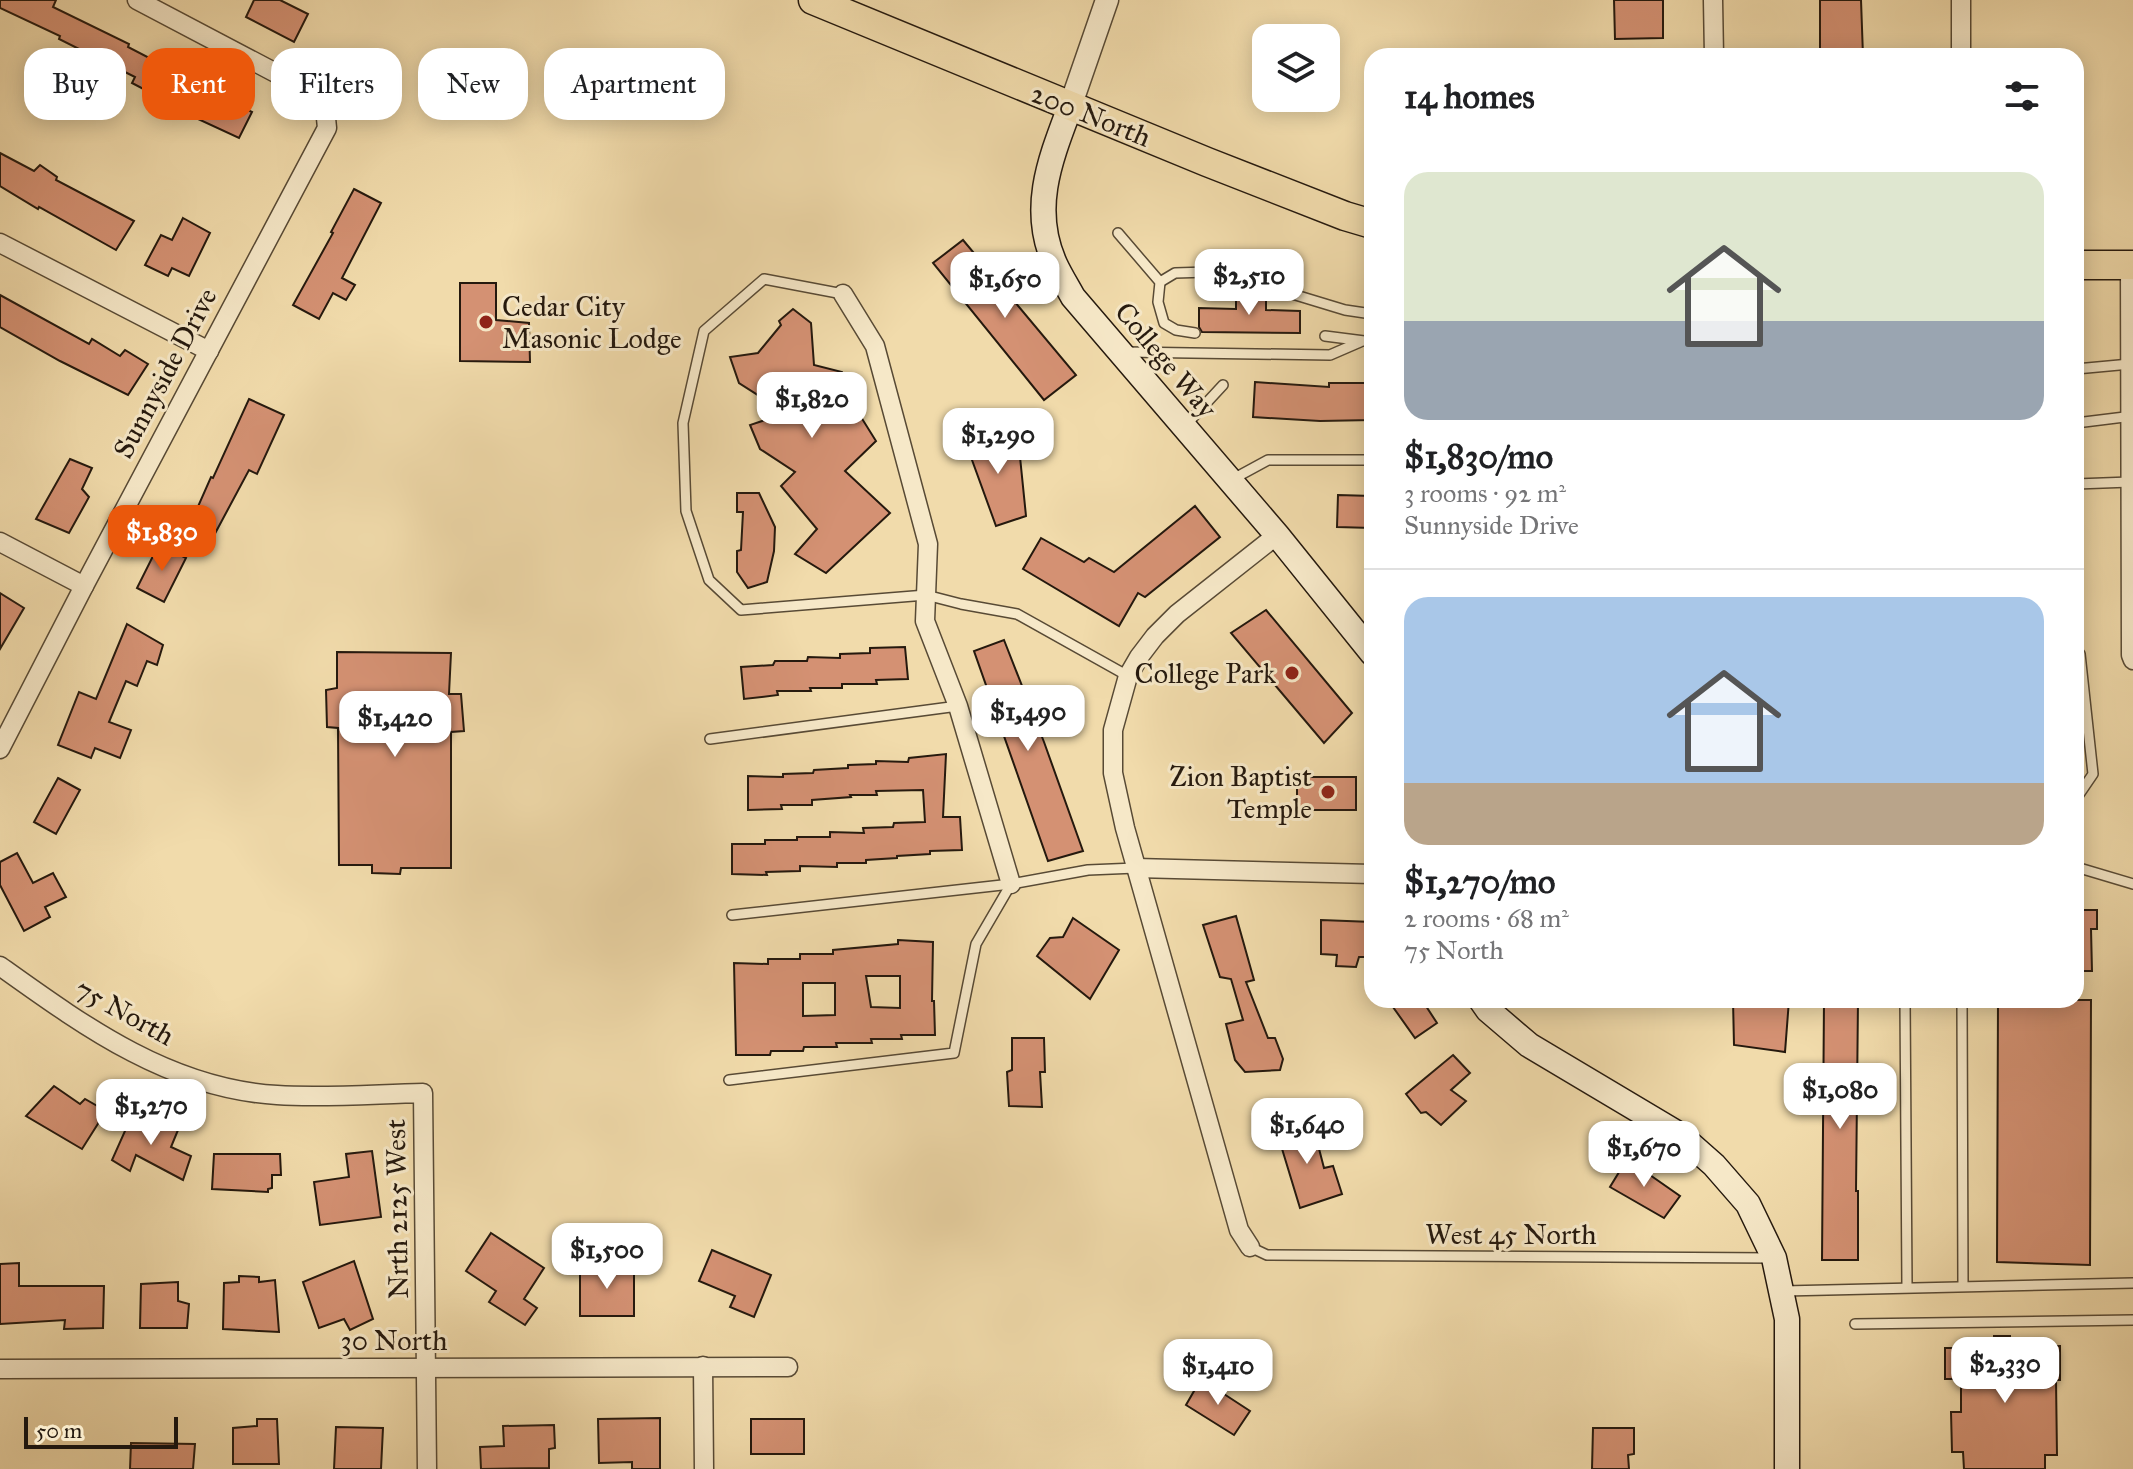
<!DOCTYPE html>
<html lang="en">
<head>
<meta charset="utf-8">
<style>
  body { margin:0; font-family:"IM FELL Great Primer",serif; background:#f2f2f2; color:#202124; height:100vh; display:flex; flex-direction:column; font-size:30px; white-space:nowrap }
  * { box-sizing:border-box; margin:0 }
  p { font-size:26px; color:#757577 }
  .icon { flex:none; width:44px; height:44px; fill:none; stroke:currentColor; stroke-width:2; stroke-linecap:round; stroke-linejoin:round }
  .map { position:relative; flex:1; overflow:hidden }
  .panel { position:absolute; left:1364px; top:48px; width:720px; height:960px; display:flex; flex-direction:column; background:#fff; border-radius:24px; box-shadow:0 4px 20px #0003 }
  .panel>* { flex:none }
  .guide { position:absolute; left:24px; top:48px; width:760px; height:72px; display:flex; gap:16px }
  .controls { position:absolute; left:1252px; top:24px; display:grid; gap:16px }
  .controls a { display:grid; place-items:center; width:88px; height:88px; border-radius:16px; background:#fff; box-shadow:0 4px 20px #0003; font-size:40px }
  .scale { position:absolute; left:24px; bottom:20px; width:154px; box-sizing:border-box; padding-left:8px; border:4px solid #25190e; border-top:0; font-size:22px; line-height:28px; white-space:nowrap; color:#25190e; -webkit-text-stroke:6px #f6e8c8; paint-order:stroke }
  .price { position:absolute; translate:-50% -68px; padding:0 18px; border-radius:16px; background:#fff; color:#222; font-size:26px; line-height:52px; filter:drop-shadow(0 2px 4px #0008) }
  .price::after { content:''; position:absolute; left:50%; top:48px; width:24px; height:18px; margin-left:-12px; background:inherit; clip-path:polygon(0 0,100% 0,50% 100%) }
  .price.selected { background:#ea580c; color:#fff }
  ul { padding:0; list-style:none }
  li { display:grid; align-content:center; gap:16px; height:424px; padding:0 40px }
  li+li { border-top:2px solid #e0e0e0 }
  li span { display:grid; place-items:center; height:248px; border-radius:24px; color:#555 }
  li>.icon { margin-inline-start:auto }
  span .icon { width:144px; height:144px; fill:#fffc; stroke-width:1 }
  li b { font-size:34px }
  h2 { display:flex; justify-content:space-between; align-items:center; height:96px; padding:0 40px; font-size:34px }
  .chip { padding:0 28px; border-radius:24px; background:#fff; box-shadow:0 4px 20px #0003; font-size:28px; line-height:72px }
  .chip.selected { background:#ea580c; color:#fff }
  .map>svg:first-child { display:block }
  .building { fill:#d49173; stroke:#25190e; stroke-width:2; fill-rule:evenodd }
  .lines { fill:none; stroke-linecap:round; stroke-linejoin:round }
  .service-casing { stroke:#584a35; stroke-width:12 }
  .minor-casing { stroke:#584a35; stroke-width:21 }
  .tertiary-casing { stroke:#584a35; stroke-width:25 }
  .secondary-casing { stroke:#25190e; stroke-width:27 }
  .primary-casing { stroke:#25190e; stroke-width:31 }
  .service { stroke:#f6e8c8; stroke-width:9 }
  .minor { stroke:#f6e8c8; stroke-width:18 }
  .tertiary { stroke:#f6e8c8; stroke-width:22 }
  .secondary { stroke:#f6e8c8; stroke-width:24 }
  .primary { stroke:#f1dbab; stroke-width:28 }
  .poi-dot { fill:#8f2418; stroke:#f6e8c8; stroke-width:3 }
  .labels { text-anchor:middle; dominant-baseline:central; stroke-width:6; stroke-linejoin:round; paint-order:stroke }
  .street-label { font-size:28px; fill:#25190e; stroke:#f6e8c8 }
  .poi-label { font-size:28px; fill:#25190e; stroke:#f6e8c8; text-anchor:end }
</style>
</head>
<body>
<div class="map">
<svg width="2133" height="1469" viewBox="0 0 2133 1469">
  <rect width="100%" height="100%" fill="#f1dbab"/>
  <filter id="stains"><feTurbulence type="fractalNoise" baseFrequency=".0025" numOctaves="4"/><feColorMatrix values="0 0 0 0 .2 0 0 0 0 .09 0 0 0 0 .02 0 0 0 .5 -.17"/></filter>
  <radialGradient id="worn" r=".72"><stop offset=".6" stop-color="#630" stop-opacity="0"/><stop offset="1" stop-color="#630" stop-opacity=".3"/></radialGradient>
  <g class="building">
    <polygon points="0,0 56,0 53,7 129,44 128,47 184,76 170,103 132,83 135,77 59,39 60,36 0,8"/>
    <polygon points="254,0 280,0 308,14 294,42 246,17"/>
    <polygon points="1614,0 1663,0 1663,38 1615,39"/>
    <polygon points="1820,0 1861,0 1863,56 1820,56"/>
    <polygon points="210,92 252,112 239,138 198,119"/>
    <polygon points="0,153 34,171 40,165 57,177 56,180 134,221 116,250 39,207 38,209 0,186"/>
    <polygon points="354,189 381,203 342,278 355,285 346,300 333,293 319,319 293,305 333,233 331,232"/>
    <polygon points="183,218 210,233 189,276 172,268 168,276 145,265 161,235 172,240"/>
    <polygon points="963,240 1076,375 1044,400 933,263"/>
    <polygon points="460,283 496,283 496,320 529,323 530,362 460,361"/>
    <polygon points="1236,291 1266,292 1266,310 1300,311 1300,333 1202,332 1199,327 1199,308 1236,309"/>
    <polygon points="0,295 89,344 92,339 120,356 125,350 148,364 128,395 60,361 0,327"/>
    <polygon points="793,309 811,323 814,365 842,372 848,392 833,408 861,417 876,441 845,471 890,513 826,573 795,554 817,529 781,486 795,472 760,449 750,425 786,413 739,383 730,357 758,353 781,325 779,321"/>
    <polygon points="1255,382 1329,387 1329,383 1372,383 1372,420 1320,421 1253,417"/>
    <polygon points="249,399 284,415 257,474 249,470 211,541 189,527 211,477 213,478"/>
    <polygon points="999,427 1009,457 1020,457 1026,516 996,526 964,438"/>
    <polygon points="70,459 92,468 82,489 89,497 69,533 36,519"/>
    <polygon points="737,493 759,493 775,527 774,551 767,582 748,588 737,572 737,551 741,550 743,512 737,512"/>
    <polygon points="1338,495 1372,496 1372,528 1337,527"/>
    <polygon points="1195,506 1220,537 1145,597 1138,593 1119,626 1023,569 1041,538 1084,562 1089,558 1114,572"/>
    <polygon points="159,544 186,558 164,602 137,588"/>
    <polygon points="0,593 24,608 0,649"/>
    <polygon points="1266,610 1352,713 1324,743 1231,633"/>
    <polygon points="127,624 163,645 157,665 147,661 137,686 126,681 109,722 131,730 120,758 95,748 91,758 58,745 79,692 96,699"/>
    <polygon points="1004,640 1044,742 1083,851 1048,861 974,651"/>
    <polygon points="905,647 908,679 876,680 877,684 842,684 842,688 810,688 811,691 777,691 778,695 744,699 741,667 773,665 775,661 807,661 808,657 840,658 840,654 870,653 870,648"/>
    <polygon points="337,652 451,653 449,694 461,694 464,731 451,732 451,868 401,868 400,874 372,873 372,865 339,865 338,728 327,727 326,690 337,688"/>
    <polygon points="946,754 943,817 960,817 962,850 930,851 930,854 897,856 897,858 866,860 866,863 837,863 837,867 800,866 800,871 766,872 767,875 732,874 732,844 765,844 765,840 797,840 797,837 830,837 830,832 864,833 863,828 893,827 894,823 925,822 923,790 876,791 877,795 850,795 851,797 812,800 812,805 781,805 782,809 748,810 748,776 783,777 783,774 813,773 814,770 848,768 848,765 876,764 876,761 908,762 909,758"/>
    <rect x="1297" y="777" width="59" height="33"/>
    <polygon points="58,778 80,790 56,834 34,822"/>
    <polygon points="17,853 33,883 53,873 66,897 45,907 50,917 24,931 0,885 0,862"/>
    <polygon points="2076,910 2097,910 2097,929 2091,929 2092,971 2076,971"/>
    <polygon points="1236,916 1254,980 1246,982 1268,1038 1275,1038 1283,1059 1280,1070 1245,1072 1235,1060 1226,1024 1243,1020 1231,979 1220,977 1203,925"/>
    <polygon points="1073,918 1119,950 1090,999 1037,956 1050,938 1063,937"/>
    <polygon points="1321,920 1372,922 1372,957 1359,957 1356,967 1336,966 1337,955 1321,954"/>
    <path d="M898,940L933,942L932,1001H934L935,1035H901L902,1039H871L872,1043H836L837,1047H804L803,1051H771L770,1055H736L734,963L768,964V959H800V954H833V950L898,944ZM866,976H900V1008L871,1007ZM803,983H835V1015L803,1016Z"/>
    <polygon points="1388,1000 1422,1000 1437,1023 1415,1038"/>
    <polygon points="1733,1000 1789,1000 1785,1052 1734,1045"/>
    <polygon points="1824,1000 1858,1000 1856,1191 1858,1191 1858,1260 1822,1260"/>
    <polygon points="1998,1000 2091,1000 2090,1265 1997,1262"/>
    <polygon points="1012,1038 1044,1038 1045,1072 1040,1072 1042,1107 1009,1106 1007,1072 1012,1070"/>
    <polygon points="1453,1055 1470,1073 1451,1090 1466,1101 1441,1125 1426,1112 1421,1113 1406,1094"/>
    <polygon points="54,1086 80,1104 85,1099 106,1111 82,1149 26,1116"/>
    <polygon points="133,1113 178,1130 171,1147 191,1156 183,1180 136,1155 130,1171 112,1160"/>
    <polygon points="1306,1121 1312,1141 1317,1141 1324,1168 1333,1166 1342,1194 1300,1208 1276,1129"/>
    <polygon points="372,1151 381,1217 320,1225 314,1182 349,1177 346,1154"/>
    <polygon points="214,1154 280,1154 281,1175 272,1175 272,1188 268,1189 268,1192 212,1189"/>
    <polygon points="1627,1159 1680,1196 1664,1218 1610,1187"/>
    <polygon points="491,1233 544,1268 524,1299 537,1308 525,1325 489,1302 496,1291 466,1271"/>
    <polygon points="712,1250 771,1275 754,1317 730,1307 735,1296 699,1281"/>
    <polygon points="354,1261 373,1319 350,1330 344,1319 319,1328 303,1282"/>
    <polygon points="19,1263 19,1286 104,1286 103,1328 64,1329 65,1320 0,1324 0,1264"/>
    <rect x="580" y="1266" width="54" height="50"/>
    <polygon points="239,1276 259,1277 259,1282 275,1280 279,1332 223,1329 224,1283 239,1282"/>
    <polygon points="178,1282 178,1301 189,1304 187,1328 140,1328 141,1284"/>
    <polygon points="1994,1336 2010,1336 2010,1347 2060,1346 2060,1380 2056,1380 2057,1455 2045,1455 2045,1469 1964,1469 1963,1452 1952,1452 1951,1412 1961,1412 1961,1379 1945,1379 1945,1348 1994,1348"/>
    <polygon points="1201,1379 1250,1411 1234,1435 1186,1405"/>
    <polygon points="660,1418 660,1469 632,1469 632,1462 599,1463 598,1419"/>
    <polygon points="257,1419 277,1419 279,1464 233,1464 233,1428 257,1426"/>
    <rect x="751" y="1419" width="53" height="35"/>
    <polygon points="554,1425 555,1448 549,1449 549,1468 481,1469 480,1447 504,1446 503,1426"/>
    <polygon points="336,1427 383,1428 381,1469 334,1469"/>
    <polygon points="1593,1428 1634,1428 1634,1454 1628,1455 1629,1469 1592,1469"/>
    <polygon points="131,1443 195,1444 193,1469 130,1469"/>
  </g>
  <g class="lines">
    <g class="service-casing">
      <g id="service">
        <polyline points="1118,233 1160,282 1158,302 1164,323 1176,330 1195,333"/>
        <polyline points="1160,282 1175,273 1208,272 1244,275 1289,293 1345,310 1372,314"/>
        <polyline points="843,294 764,279 704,331 683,423 686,511 709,580 741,610 926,595 961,604 1017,614 1128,676"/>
        <polyline points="1325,336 1372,342"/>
        <polyline points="1126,352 1330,355 1360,342"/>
        <polyline points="2076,369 2130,364"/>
        <polyline points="2076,423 2133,416"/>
        <polyline points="1186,425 1223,385"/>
        <polyline points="1233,479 1268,460 1372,460"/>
        <polyline points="2076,484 2130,482"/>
        <polyline points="2076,650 2080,654 2093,774 2076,799"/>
        <polyline points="710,739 958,706"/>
        <polyline points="2076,867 2133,884"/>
        <polyline points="732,915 1011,884 1088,870 1136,868"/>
        <polyline points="1905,1000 1907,1287"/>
        <polyline points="1962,1000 1963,1286"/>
        <polyline points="729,1080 954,1053 976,944 1011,884"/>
        <polyline points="1250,1247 1267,1255 1773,1258"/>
        <polyline points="1784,1291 2133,1283"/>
        <polyline points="1855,1324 2133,1320"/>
      </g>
    </g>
    <g class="minor-casing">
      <g id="minor">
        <polyline points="1713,0 1714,56"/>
        <polyline points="1961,0 1961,56"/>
        <polyline points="0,243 209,351"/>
        <polyline points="2130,265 2131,655 2133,660"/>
        <polyline points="843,294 875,346 928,544 925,621 958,706 1011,884"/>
        <polyline points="0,542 84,586"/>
        <polyline points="0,749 84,586 327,128 325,108 312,92 137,0"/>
        <polyline points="1136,868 1372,874"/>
        <path d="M0,966C84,1026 170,1089 277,1095C324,1098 375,1094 423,1093L427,1469"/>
        <polyline points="1250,1247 1239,1230 1125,828 1113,773 1113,730 1128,676 1139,657 1155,636 1177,614 1277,535"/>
        <polyline points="703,1366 704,1469"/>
        <polyline points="0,1369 788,1367"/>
      </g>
    </g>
    <g class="tertiary-casing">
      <polyline id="tertiary" points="1070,107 1107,0"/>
    </g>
    <g class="secondary-casing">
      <g id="secondary">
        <path d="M1070,107C1050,160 1030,209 1055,264C1060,275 1067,286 1073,297L1277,535L1372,653"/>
        <polyline points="1481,1000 1488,1010 1529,1045 1680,1135 1714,1165 1748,1204 1774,1258 1787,1319 1787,1469"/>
      </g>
    </g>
    <g class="primary-casing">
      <g id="primary">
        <polyline points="813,0 1207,162 1345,216 1372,224"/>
        <polyline points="2076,265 2133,265"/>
      </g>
    </g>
    <use href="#service" class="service"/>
    <use href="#minor" class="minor"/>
    <use href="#tertiary" class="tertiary"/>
    <use href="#secondary" class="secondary"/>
    <use href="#primary" class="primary"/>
  </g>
  <g class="poi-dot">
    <circle cx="486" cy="322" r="8"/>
    <circle cx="1292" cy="673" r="8"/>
    <circle cx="1328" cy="792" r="8"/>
  </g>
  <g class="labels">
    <g class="street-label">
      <text transform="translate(1091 115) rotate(22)">200 North</text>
      <text transform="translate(1166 360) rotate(50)">College Way</text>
      <text transform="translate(165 373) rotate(-62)">Sunnyside Drive</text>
      <text transform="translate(125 1012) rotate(29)">75 North</text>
      <text transform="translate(397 1209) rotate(-91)">Nrth 2125 West</text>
      <text x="1511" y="1234">West 45 North</text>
      <text x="394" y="1340">30 North</text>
    </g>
    <g class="poi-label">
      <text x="502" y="306" text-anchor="start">Cedar City<tspan x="502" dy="32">Masonic Lodge</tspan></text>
      <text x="1276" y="673">College Park</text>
      <text x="1312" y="776">Zion Baptist<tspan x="1312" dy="32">Temple</tspan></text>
    </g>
  </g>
  <rect width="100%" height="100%" filter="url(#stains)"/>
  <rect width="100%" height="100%" fill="url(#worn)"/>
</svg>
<div class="controls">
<a><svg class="icon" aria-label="layers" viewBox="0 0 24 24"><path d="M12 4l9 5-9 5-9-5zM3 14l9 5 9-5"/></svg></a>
</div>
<div class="scale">50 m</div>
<b class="price" style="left:1249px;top:317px">$2,510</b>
<b class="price" style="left:1005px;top:320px">$1,650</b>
<b class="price" style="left:812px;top:440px">$1,820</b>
<b class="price" style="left:998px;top:476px">$1,290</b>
<b class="price selected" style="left:162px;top:573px">$1,830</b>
<b class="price" style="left:1028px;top:753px">$1,490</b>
<b class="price" style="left:395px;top:759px">$1,420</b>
<b class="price" style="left:1840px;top:1131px">$1,080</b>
<b class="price" style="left:151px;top:1147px">$1,270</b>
<b class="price" style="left:1307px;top:1166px">$1,640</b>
<b class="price" style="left:1644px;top:1189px">$1,670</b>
<b class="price" style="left:607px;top:1291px">$1,500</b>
<b class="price" style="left:2005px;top:1405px">$2,330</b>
<b class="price" style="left:1218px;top:1407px">$1,410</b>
<div class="guide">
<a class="chip">Buy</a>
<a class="chip selected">Rent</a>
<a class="chip">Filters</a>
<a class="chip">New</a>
<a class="chip">Apartment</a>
</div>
<section class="panel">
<h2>14 homes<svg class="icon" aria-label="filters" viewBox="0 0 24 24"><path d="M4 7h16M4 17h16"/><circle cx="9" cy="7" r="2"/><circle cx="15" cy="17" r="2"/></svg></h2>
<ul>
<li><span style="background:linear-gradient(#dfe7d0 60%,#9aa5b1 0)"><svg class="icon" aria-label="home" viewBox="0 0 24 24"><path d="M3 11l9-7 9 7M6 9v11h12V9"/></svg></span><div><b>$1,830/mo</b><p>3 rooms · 92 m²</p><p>Sunnyside Drive</p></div></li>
<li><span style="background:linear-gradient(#a9c7e8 75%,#b9a48a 0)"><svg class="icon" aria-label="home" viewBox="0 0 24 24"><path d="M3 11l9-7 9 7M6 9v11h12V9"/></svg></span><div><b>$1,270/mo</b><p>2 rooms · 68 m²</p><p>75 North</p></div></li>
</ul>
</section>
</div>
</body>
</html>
